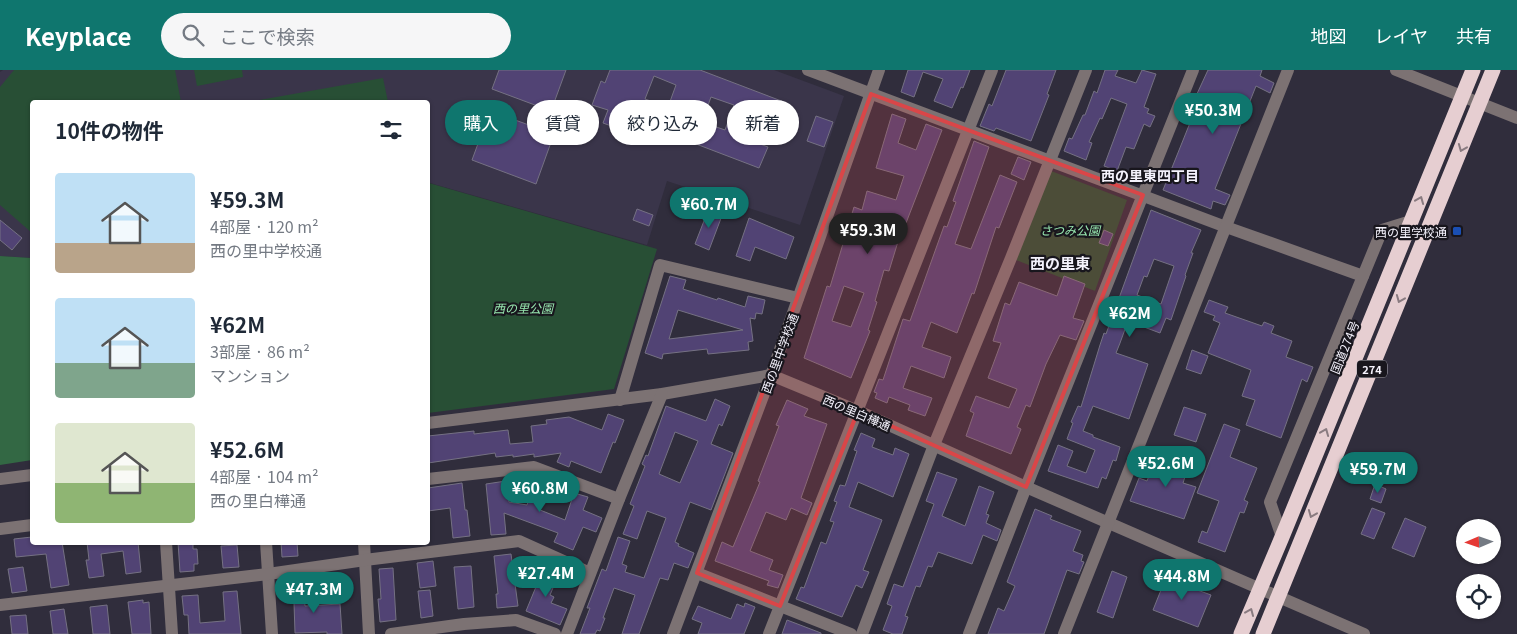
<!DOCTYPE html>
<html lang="ja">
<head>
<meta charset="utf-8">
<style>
  body { margin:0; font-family:Georgia,"Noto Sans JP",serif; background:#f6f6f7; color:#1f2937; height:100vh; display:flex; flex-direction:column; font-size:19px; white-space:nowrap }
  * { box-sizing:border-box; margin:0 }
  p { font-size:16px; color:#747a83 }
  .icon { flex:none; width:28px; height:28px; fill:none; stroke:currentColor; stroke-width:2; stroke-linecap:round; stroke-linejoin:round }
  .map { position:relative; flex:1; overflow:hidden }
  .side { position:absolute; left:30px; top:30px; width:400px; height:445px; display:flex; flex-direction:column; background:#fff; border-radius:5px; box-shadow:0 1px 4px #0004 }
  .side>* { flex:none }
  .banner { position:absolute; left:445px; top:30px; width:475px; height:45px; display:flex; gap:10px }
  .needle { width:32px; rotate:268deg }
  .buttons { position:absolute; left:1456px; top:449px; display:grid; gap:10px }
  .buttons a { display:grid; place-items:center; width:45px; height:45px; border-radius:50%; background:#fff; box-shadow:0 1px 4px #0004; font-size:25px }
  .price { position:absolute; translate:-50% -42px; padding:0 11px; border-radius:18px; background:#0f766e; color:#fff; font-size:16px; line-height:32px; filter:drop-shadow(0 1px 2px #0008) }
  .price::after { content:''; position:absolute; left:50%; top:30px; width:15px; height:11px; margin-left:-8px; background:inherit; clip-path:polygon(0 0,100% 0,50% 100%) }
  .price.on { background:#222; color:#fff }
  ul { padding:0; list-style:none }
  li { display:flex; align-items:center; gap:15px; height:125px; padding:0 25px }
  li span { display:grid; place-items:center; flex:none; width:140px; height:100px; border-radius:5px; color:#555 }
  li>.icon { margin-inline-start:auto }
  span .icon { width:60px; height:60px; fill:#fffc; stroke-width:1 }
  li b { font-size:21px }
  h2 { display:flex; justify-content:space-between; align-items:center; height:60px; padding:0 25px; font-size:21px }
  .tag { padding:0 18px; border-radius:22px; background:#fff; box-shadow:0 1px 4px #0004; font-size:18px; line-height:45px }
  .tag.on { background:#0f766e; color:#fff }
  header { display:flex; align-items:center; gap:30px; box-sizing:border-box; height:70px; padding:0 25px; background:#0f766e; color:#fff }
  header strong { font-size:24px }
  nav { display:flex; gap:28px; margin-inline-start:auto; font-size:18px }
  .search { width:350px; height:45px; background:#f6f6f7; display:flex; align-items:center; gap:12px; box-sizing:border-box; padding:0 18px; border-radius:28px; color:#747a83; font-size:19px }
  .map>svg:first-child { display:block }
  .built { fill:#3a354a }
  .green { fill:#284f35 }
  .forest { fill:#336844 }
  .building { fill:#514374; stroke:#757183; fill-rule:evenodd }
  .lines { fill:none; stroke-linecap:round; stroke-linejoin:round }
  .minor { stroke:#7c7273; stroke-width:12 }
  .highway { stroke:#e6ced1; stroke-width:15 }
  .oneway { stroke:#897b80 }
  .marked { fill:#da4648; fill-opacity:0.2; stroke:#da4648; stroke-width:4; stroke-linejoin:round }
  .transit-dot { fill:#1a4fb4; stroke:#18161d; stroke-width:2 }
  .labels { text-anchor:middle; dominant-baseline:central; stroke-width:4.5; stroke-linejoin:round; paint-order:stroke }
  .shield { fill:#18161d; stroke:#b2b0b9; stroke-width:1 }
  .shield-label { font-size:11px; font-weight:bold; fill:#f4f2fc }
  .park-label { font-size:12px; font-style:italic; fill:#98e8b0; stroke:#18161d }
  .poi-label { font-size:12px; fill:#f4f2fc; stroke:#18161d; text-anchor:end }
  .street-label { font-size:12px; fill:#f4f2fc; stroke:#18161d }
  .neighbourhood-label { font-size:14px; font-weight:bold; fill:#f4f2fc; stroke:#18161d }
  .quarter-label { font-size:15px; font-weight:bold; fill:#f4f2fc; stroke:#18161d }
</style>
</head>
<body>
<header>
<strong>Keyplace</strong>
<div class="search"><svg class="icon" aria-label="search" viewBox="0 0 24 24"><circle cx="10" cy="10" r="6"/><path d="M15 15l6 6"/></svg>ここで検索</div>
<nav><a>地図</a><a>レイヤ</a><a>共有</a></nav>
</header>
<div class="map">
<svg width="1517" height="564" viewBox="0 0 1517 564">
  <rect width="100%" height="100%" fill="#302d3c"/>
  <polygon class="built" points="3,0 774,0 844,26 800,155 667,111 647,175 430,113 428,118 428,32 32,32 32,188 0,186 0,2"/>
  <g class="green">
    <polygon points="14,0 175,0 181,32 32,32 32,163 0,135 0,17"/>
    <polygon points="194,0 242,0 243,7 197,16"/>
    <polygon points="383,8 388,32 249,32"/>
    <polygon points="1046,99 1127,130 1095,221 1011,188"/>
    <polygon points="429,113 657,179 614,319 428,343 428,118"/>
  </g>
  <polygon class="forest" points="0,186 32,188 32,390 0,395"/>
  <g class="building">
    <polygon points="499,0 566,0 551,41 492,19"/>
    <path d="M610,0H700L784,32L776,52L769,49L760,74L768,77L759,98L662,61L658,73L603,53L608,40L592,35L601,11L605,13ZM654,6L676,15L668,37L645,29ZM711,27L734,35L725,60L702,52Z"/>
    <polygon points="908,0 970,0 963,18 961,17 952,38 934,31 943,9 923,2 914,27 901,22"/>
    <polygon points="1006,0 1056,0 1047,24 1049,25 1031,71 996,58 994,61 980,56 989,34 992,36"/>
    <polygon points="1105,0 1118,0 1115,6 1136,13 1142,0 1156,4 1144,37 1149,39 1147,43 1155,46 1150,57 1144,54 1134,79 1126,77 1117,101 1104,96 1127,34 1111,28 1102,49 1100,48 1089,72 1092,73 1086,90 1064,81 1069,68 1072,69 1083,45 1085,45 1094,21 1097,23"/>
    <polygon points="1208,0 1262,0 1260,6 1274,13 1270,23 1256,16 1215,119 1230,125 1225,135 1213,131 1211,139 1163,120 1200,28 1196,26"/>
    <polygon points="490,41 554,64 536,114 472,90"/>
    <path d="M892,44L906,49L898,73L916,80L926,54L942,60L906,153L904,152L889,201L884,200L875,231L877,232L868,260L870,261L851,308L804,288L827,216L830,217L854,137L862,140L867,121L896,130L904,106L876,98ZM844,216L864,223L851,257L832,251Z"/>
    <polygon points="816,46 833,52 824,77 807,71"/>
    <polygon points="974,71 989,77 955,174 971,179 1000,105 1017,112 999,158 996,157 974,224 972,223 957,263 931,252 922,277 951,287 944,308 911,296 903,318 932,328 925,346 908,340 910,335 889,327 887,333 875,328 877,323 874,322 879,309 883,310 903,249 910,251 944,156 947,157 956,132 953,131"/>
    <polygon points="1018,87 1031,92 1024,110 1011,104"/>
    <polygon points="709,138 723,143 709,180 695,174"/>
    <polygon points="637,139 653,145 649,156 633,150"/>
    <path d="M1151,140L1201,160L1191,183H1193L1185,205L1186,206L1171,250L1166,248L1160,263L1128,251L1120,273L1116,283L1148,294L1129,349L1093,336L1083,361L1093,365V367L1120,377L1116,391L1113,390L1106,409L1102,407L1098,418L1048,401L1058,375L1073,381L1067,396L1086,403L1095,380L1067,369L1073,353L1071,352L1078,336L1081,337L1100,275L1104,263L1106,264ZM1154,189L1174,196L1161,234L1137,225L1144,206L1147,207Z"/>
    <polygon points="749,148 794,167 786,189 755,177 750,191 736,186"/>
    <polygon points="0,150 22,168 12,180 0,170"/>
    <polygon points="1104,160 1113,164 1108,176 1099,173"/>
    <path d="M670,206L686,210L683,219L717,230L718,228L745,237L748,226L765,230L762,244L756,243L755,249L750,248L753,271L748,272L749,280L708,284L707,279L663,284L662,289L645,283ZM678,240L743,260L669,269Z"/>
    <polygon points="1064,206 1085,214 1073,248 1084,251 1076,270 1060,265 1046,294 1030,337 1026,335 1017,357 1021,359 1011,384 966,366 974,343 970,341 976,326 1009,338 1017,319 988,308 1001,273 993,271 1005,233 1010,235 1019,212 1057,226"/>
    <polygon points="1209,230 1228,237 1225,243 1262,256 1264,252 1274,256 1271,263 1292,271 1286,287 1313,297 1307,312 1302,309 1281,368 1246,355 1255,330 1242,326 1251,300 1208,283 1220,253 1213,250 1215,246 1204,242"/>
    <polygon points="1192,280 1208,286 1201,304 1186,299"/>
    <path d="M715,329L730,336L722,356L719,354L711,374L733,383L711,440L690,432L675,472L679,474L678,476L694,483L688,498L674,493L668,510L660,508L639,564H622L635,525L614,518L603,548H605L600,561L597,560L595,564H580L590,538H587L602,499L606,501L618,467L630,471L622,494L627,496L625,502L644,508L666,448L647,441L637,469L623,464L634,436L630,434L645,396L642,394L646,385L648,386L666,336L706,351ZM675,362L698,371L680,413L659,404Z"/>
    <polygon points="787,330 808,339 804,346 827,354 801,428 812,433 807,445 791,438 786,450 766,442 750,481 773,490 769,500 783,505 778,518 767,515 769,511 715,491 722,472 733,477 760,412 758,411 779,356 776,355"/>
    <polygon points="1184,337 1206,344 1196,372 1174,365"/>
    <polygon points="608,344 624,350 615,373 613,372 601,403 571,391 569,397 557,392 561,383 534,387 534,384 513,387 513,385 496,387 495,383 428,393 428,366 474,361 474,364 508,360 510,374 533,372 531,356 547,354 546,350 569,347 602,360"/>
    <polygon points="1224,354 1240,360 1230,387 1257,398 1244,430 1248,432 1244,443 1240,442 1225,482 1198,472 1202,461 1207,463 1219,431 1197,423"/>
    <polygon points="861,363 875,369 872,377 893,385 895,378 909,384 893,427 858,412 849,437 882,450 863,500 869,502 862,518 856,515 842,547 796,529 801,517 804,518 821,472 826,474 834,452 830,451 837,432 834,431 840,415 845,416 857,381 854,380"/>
    <polygon points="1158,382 1189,394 1183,413 1196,417 1184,449 1130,431 1139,408 1147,411"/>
    <polygon points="937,402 957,409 942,446 965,456 979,416 994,422 986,444 989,445 986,453 1001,460 997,471 983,465 972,494 938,482 932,497 928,496 920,517 916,516 905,546 908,547 902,564 893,564 883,560 892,536 887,534 894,514 903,517 934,434 926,431"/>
    <polygon points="536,408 550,413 540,440 565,450 574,423 588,427 583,440 602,448 596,462 583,457 573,480 554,472 558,463 504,443 506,464 491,465 486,414 506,411 509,432 527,435"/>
    <polygon points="462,413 465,440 467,440 470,466 453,468 450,438 428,441 428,418"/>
    <polygon points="1375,414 1386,419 1381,433 1370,429"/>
    <polygon points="1372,438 1385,443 1374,469 1361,464"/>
    <polygon points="1035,439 1052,446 1050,449 1081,461 1073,481 1083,485 1081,491 1084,492 1079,504 1067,500 1044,564 988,564 998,538 1004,541 1015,516 1007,512"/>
    <polygon points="1405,448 1426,457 1414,487 1392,478"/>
    <polygon points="32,467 32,472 62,472 69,515 51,518 46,484 16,487 14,469"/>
    <polygon points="87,472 138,472 141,502 126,504 123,481 101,484 104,506 89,508 86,490 89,490"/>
    <polygon points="178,472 193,472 193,479 197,479 198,494 194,494 194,501 180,502"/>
    <polygon points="281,472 297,472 298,486 282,487"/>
    <polygon points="237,475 239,497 223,498 221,476"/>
    <polygon points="511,484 518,536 497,538 496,524 498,524 494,486"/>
    <polygon points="433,491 436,516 420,518 417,493"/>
    <polygon points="545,495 560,501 550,525 554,527 551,533 567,539 560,555 526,541"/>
    <polygon points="471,496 474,537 458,539 454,497"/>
    <polygon points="23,497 27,521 12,523 8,499"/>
    <polygon points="393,498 396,550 380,552 378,529 381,529 379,499"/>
    <polygon points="1173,499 1184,503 1181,514 1211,525 1198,557 1153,540 1165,510 1168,511"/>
    <polygon points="1112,501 1127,507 1113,548 1097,542"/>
    <polygon points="303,512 305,536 340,534 342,564 327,564 327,562 295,563 294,533 290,533 288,513"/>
    <polygon points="430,520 433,546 421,548 418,521"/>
    <polygon points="237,521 241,564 189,564 188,545 184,545 182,526 198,525 200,553 223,551 225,551 223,522"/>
    <polygon points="143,530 143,533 149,532 151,564 132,564 128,532"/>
    <polygon points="745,533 755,537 744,564 698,564 702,553 692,549 698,536 731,549 737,534 744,537"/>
    <polygon points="107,535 110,564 93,564 90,537"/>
    <polygon points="64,539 68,564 53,564 50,541"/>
    <polygon points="26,545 28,564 12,564 10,546"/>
    <polygon points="787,550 821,563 821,564 782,564"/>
  </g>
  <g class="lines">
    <g class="minor">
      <polyline points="808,0 1226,157 1363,206"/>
      <polyline points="1396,0 1517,48"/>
      <polyline points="620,330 660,195 798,228"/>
      <polyline points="428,353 662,324 771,305 858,341 1026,417 1364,564"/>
      <polyline points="0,409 32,405"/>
      <polyline points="428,409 534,397 619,429"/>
      <polyline points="0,459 32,455"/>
      <polyline points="1282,467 1270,432 1382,160 1411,151"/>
      <polyline points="166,472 172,564"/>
      <polyline points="266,472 272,564"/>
      <polyline points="364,472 369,564"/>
      <polyline points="697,503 851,564"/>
      <polyline points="0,535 268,504 365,490 519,471 590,503"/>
      <polyline points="391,564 464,554 516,550 555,564"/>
      <polyline points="567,564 619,429 662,324"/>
      <polyline points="673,564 771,305 879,0"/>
      <polyline points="769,564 992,0"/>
      <polyline points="862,564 934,375 1011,188 1086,0"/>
      <polyline points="969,564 1026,417 1193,0"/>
      <polyline points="1064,564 1288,0"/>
    </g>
    <g class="highway">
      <polyline points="1241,564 1282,467 1473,0"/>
      <polyline points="1263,564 1493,0"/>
    </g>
  </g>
  <defs><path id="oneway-chevron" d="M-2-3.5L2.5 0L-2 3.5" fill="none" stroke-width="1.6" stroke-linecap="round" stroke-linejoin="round" transform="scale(1.25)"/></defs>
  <g class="oneway">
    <use href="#oneway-chevron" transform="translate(1462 78) rotate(112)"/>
    <use href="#oneway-chevron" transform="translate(1420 130) rotate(-68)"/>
    <use href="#oneway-chevron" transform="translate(1400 229) rotate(112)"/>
    <use href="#oneway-chevron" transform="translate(1325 362) rotate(-68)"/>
    <use href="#oneway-chevron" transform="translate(1312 444) rotate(112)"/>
    <use href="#oneway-chevron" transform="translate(1250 542) rotate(-67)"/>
  </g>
  <path class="marked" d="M871,24L1143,125L1026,417L858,341L780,536L697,503Z"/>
  <rect class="transit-dot" x="1452" y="156" width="10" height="10" rx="2.5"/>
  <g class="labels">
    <rect class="shield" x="1357" y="290.5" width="30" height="17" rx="4"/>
    <g class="shield-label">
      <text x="1372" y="299">274</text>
    </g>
    <g class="park-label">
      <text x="1070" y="159">さつみ公園</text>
      <text x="523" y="237">西の里公園</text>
    </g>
    <g class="poi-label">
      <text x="1447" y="161">西の里学校通</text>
    </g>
    <g class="street-label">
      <text transform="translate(1344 277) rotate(-68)">国道274号</text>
      <text transform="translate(779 283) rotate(-70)">西の里中学校通</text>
      <text transform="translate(857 342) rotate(23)">西の里白樺通</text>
    </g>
    <g class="neighbourhood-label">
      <text x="1150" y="105">西の里東四丁目</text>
    </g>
    <g class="quarter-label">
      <text x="1060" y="192">西の里東</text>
    </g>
  </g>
</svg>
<div class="buttons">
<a><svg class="needle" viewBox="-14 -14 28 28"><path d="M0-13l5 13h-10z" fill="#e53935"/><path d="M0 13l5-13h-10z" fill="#747a83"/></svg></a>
<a><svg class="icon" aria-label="locate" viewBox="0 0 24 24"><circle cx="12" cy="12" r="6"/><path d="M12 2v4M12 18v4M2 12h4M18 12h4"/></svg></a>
</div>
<b class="price" style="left:1213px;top:65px">¥50.3M</b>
<b class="price" style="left:709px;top:159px">¥60.7M</b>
<b class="price on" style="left:868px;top:185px">¥59.3M</b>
<b class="price" style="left:1130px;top:268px">¥62M</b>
<b class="price" style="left:1166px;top:418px">¥52.6M</b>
<b class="price" style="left:1378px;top:424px">¥59.7M</b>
<b class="price" style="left:540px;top:443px">¥60.8M</b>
<b class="price" style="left:546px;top:528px">¥27.4M</b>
<b class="price" style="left:1182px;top:531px">¥44.8M</b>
<b class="price" style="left:314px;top:544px">¥47.3M</b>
<div class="banner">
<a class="tag on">購入</a>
<a class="tag">賃貸</a>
<a class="tag">絞り込み</a>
<a class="tag">新着</a>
</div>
<section class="side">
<h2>10件の物件<svg class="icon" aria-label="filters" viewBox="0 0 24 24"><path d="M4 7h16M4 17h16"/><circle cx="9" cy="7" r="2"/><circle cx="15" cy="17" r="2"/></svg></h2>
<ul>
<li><span style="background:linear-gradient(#bfe0f5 70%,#b9a48a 0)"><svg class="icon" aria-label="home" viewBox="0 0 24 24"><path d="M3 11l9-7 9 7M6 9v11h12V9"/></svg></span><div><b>¥59.3M</b><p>4部屋 · 120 m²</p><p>西の里中学校通</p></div></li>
<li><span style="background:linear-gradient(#bfe0f5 65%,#7fa58c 0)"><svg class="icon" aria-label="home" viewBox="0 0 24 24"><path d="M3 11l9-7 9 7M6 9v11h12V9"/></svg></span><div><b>¥62M</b><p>3部屋 · 86 m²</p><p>マンション</p></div></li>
<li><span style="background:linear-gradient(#dfe7d0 60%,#8fb573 0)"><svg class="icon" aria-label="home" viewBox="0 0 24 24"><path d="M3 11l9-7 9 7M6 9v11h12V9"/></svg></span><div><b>¥52.6M</b><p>4部屋 · 104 m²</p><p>西の里白樺通</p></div></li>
</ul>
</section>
</div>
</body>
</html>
